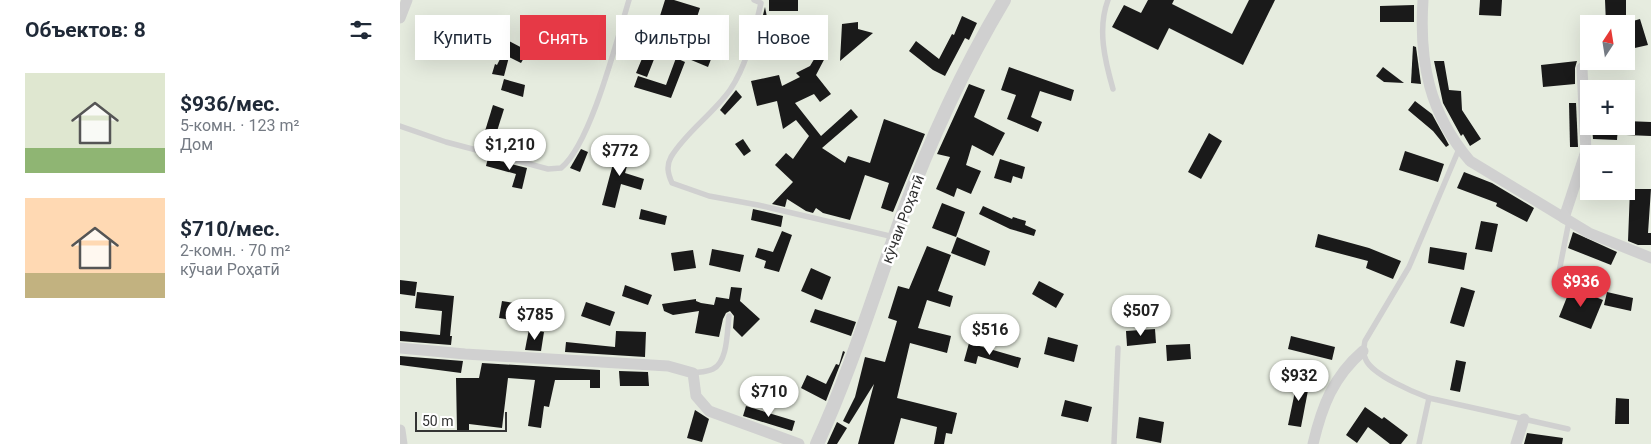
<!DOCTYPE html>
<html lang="ru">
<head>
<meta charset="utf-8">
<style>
  body { margin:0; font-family:Roboto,sans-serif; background:#f2f2f3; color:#1f2937; height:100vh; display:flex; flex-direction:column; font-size:19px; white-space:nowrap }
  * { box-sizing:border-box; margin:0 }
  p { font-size:16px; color:#747a83 }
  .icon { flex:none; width:28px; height:28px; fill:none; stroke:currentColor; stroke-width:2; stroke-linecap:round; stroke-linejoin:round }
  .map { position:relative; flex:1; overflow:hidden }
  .drawer { display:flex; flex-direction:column; background:#fff; width:400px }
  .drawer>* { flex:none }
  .banner { position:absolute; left:15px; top:15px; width:475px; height:45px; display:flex; gap:10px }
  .needle { width:32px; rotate:12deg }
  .controls { position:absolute; left:1180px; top:15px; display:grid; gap:10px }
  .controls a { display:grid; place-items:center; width:55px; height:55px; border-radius:0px; background:#fff; box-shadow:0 5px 20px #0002; font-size:25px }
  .scale { position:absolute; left:15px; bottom:12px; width:92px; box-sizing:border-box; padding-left:5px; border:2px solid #333; border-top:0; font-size:14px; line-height:18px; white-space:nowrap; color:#333; -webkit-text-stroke:4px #fff; paint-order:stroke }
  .price { position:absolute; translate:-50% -42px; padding:0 11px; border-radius:18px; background:#fff; color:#222; font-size:16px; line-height:32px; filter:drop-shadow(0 1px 2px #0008) }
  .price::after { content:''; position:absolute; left:50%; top:30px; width:15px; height:11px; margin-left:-8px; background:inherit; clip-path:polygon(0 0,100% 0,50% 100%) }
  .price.on { background:#e63946; color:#fff }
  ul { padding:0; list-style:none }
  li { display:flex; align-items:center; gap:15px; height:125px; padding:0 25px }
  li span { display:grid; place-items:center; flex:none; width:140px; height:100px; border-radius:0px; color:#555 }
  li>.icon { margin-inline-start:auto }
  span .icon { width:60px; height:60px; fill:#fffc; stroke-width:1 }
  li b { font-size:21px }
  h2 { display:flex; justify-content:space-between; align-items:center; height:60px; padding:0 25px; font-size:21px }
  .chip { padding:0 18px; border-radius:0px; background:#fff; box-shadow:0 5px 20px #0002; font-size:18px; line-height:45px }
  .chip.on { background:#e63946; color:#fff }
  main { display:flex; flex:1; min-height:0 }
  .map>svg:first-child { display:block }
  .green { fill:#e6ecdf; fill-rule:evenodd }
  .building { fill:#1a1a1a }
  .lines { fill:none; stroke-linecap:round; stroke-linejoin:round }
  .service { stroke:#d0d0d0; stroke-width:5.5 }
  .minor { stroke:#d0d0d0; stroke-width:11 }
  .tertiary { stroke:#d0d0d0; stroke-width:14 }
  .labels { text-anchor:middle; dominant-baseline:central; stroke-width:5; stroke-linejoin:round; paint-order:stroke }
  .street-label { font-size:15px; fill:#333; stroke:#fff }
</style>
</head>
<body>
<main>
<section class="drawer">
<h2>Объектов: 8<svg class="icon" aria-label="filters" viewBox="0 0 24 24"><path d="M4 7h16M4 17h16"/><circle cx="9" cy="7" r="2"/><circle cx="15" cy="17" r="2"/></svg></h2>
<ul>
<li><span style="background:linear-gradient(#dfe7d0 75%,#8fb573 0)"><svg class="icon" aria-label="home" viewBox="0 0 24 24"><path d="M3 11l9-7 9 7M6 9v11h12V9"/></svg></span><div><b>$936/мес.</b><p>5-комн. · 123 m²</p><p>Дом</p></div></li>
<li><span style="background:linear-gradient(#ffd9b3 75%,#c2b280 0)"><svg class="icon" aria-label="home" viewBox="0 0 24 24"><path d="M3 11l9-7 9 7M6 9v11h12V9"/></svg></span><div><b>$710/мес.</b><p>2-комн. · 70 m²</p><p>кӯчаи Роҳатӣ</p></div></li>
</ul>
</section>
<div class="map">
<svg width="1251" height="444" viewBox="0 0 1251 444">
  <rect width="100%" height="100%" fill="#fff"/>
  <path class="green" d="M0,0H1251V444H0ZM1189,24H1226V61H1189ZM1189,89H1226V126H1189ZM1189,154H1226V191H1189Z"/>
  <g class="building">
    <polygon points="265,0 274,0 300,8 289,41 264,34 247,77 236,73 251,37 253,38"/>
    <rect x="369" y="0" width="29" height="11"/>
    <polygon points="748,0 774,0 772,4 832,34 849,0 875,0 843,65 769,28 758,50 712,27 724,5 741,13"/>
    <polygon points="1080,0 1102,0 1101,16 1079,15"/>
    <polygon points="1205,0 1226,0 1226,23 1240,19 1248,45 1226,50 1226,24 1206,24"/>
    <polygon points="1014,5 1014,22 980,22 980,6"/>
    <polygon points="365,7 371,38 358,35"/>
    <polygon points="562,16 577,23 569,40 565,38 545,76 533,70 509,51 516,41 539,59 552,34 554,35"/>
    <polygon points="458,22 458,29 473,33 440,61 442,24"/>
    <polygon points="423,27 427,54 416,75 431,94 420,102 414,94 395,103 421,136 451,109 458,117 422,148 445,163 448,156 470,163 484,119 525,134 493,212 481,208 489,183 465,175 450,220 423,213 416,208 413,213 406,211 387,199 385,207 372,204 393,182 375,165 386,153 393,159 409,136 396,120 383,129 377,101 357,106 351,81 379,75 382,86 400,77 396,73 410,66 416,56 412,29"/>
    <polygon points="109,41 128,51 121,63 109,57 104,76 92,74 95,64 97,65"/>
    <polygon points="289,44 313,54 308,67 284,57"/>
    <polygon points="1013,46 1016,47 1021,84 1011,83"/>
    <polygon points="276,58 285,62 271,98 234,87 238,76 266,85"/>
    <polygon points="1034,61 1044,61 1049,90 1061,91 1062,110 1081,139 1070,146 1063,134 1061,136 1043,103"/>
    <polygon points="1177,61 1175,68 1175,84 1143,87 1141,65"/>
    <polygon points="609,67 674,90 671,101 640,91 631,117 642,122 638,132 607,119 616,95 601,90"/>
    <polygon points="983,67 1004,83 984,82 976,76"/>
    <polygon points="104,79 125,85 123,97 101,90"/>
    <polygon points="569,84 585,90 574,117 605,133 593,156 572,145 566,165 581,171 571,194 557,188 554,197 536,189 550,157 537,154"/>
    <polygon points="336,90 342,97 325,115 320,110"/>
    <polygon points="1015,101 1032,114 1049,145 1046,147 1033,131 1008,110"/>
    <polygon points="1169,103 1176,103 1178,147 1170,147"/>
    <polygon points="93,105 104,109 92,147 81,144"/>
    <polygon points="1226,121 1251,122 1251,136 1226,135"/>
    <polygon points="1192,126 1218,126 1217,140 1193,139"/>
    <polygon points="809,133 822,141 801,179 788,172"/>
    <polygon points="343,139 351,151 344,156 335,144"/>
    <polygon points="218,145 232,149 225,173 244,179 241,190 221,184 215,208 202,205"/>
    <polygon points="181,149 188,152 180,172 170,168"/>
    <polygon points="1005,151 1044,164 1038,182 999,170"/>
    <polygon points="88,158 127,168 122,189 112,187 116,174 86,166"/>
    <polygon points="600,159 625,167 622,179 613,176 611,183 594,178"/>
    <polygon points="1064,172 1092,183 1134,208 1127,222 1096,206 1097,203 1057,188"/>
    <polygon points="1230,189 1251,189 1248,233 1251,233 1251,245 1238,245 1228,241"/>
    <polygon points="542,203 565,212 556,237 532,228"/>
    <polygon points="583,206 612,219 613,217 626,221 625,225 636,230 634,236 610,229 579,214"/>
    <polygon points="241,209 267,216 265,225 239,219"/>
    <polygon points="353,209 383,216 381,227 351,220"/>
    <polygon points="1081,221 1098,224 1092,252 1075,249"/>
    <polygon points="382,231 392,235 379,272 364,268 366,261 355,257 358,248 373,252"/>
    <polygon points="1173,232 1217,252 1211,265 1168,248"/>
    <polygon points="918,234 969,248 1001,261 993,279 966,268 968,261 915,247"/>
    <polygon points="557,237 590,251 585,266 551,253"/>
    <polygon points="527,246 551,255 538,291 553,296 550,307 527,300 518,328 551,336 547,353 510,343 497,398 557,413 552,434 546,433 544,444 534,444 537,427 501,418 494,444 458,444 474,384 449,424 443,421 455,397 465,357 485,362 497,321 488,318 498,286 509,289"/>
    <polygon points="1030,247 1067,253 1064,270 1028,263"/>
    <polygon points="312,249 344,255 340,272 309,265"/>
    <polygon points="293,250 296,268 274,271 271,253"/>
    <polygon points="411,268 431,277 422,300 401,291"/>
    <polygon points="0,280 17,282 15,296 0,294"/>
    <polygon points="639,281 664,294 656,308 632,294"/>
    <polygon points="225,285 252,295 248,305 222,296"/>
    <polygon points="331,287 342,288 340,301 360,319 342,337 333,328 334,316 330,311 326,313 323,319 319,337 295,333 299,311 273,315 264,311 262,304 296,299 296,301 301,303 314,305 316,297 329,299"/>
    <polygon points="1061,287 1075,291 1064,327 1050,323"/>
    <polygon points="1171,287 1203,300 1191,329 1159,317"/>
    <polygon points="17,292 54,296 50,336 52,336 51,345 0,341 0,331 40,335 42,311 15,308"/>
    <polygon points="1207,292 1233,298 1231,311 1204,305"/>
    <polygon points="102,301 126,305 124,322 99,318"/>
    <polygon points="186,302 215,312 210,326 181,316"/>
    <polygon points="415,309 456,322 451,336 410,322"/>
    <polygon points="594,317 618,325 615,334 591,327"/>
    <polygon points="129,329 144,332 141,351 125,350"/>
    <polygon points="755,329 756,343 727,346 726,331"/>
    <polygon points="216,331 246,332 245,357 165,352 166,342 215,347"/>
    <polygon points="891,336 935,347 932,360 888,349"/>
    <polygon points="648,337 678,345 674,362 644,354"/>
    <polygon points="569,343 621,358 618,368 578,356 576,364 564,361"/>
    <polygon points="790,344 791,359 767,361 766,345"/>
    <polygon points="443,351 445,352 426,401 401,388 407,375 426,384 436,364 439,365"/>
    <polygon points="0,356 63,361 61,373 0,365"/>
    <polygon points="1056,360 1066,362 1060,392 1050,390"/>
    <polygon points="82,363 200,370 200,388 190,388 190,380 155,380 149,407 144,406 141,428 128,426 135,380 108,378 102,428 69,424 69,431 57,431 56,378 79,378"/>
    <polygon points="219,371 248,372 249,386 220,386"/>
    <polygon points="898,377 910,380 901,427 888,425"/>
    <polygon points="1216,398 1229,399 1229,424 1215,424"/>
    <polygon points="665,400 692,407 688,422 661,416"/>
    <polygon points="346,406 395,421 392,431 343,416"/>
    <polygon points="965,407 982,419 984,417 1008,435 1001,444 990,444 968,427 957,443 946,435"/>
    <polygon points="295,410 309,419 302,442 287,438"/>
    <polygon points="739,417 764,422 761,443 736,438"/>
    <polygon points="437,422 447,428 437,444 427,444"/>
    <polygon points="1127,433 1163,438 1162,444 1124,444"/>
  </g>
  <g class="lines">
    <g class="service">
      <path d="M354,0L361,3C354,32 347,65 330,90C313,114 286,132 271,157C266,166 268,174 272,183L309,196L358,205L494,237"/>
      <path d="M708,0C697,29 705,61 713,89"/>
      <path d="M0,126L46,142L148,169L161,168C191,144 217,39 229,0"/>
      <polyline points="1159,272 1169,221"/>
      <path d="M293,373C299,372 307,372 313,369C328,362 327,331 329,316"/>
      <polyline points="1029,398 1168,429"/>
      <polyline points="714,444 718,348"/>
      <path d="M1019,444L1029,398C1013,392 973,375 966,360C962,353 964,347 965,341L1009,267L1059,149"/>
    </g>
    <g class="minor">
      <path d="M1023,0C1019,62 1029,113 1070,161L1189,233L1251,258"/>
      <polyline points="0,18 7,0"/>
      <polyline points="1164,218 1186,151 1182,68"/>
      <polyline points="0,348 65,354 268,366 293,373 296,396 309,411 399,444"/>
      <polyline points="0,430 2,444"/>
      <path d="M913,444C922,406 933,377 963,351"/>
      <polyline points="1116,444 1124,419"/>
    </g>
    <path class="tertiary" d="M417,444C451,370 474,293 502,216C529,143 564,67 604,0"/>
  </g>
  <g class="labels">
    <g class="street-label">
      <text transform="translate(503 219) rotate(-69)">кӯчаи Роҳатӣ</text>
    </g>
  </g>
</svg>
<div class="controls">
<a><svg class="needle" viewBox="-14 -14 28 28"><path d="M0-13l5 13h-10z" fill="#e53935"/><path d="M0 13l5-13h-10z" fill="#747a83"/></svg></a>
<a>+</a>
<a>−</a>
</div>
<div class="scale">50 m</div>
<b class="price" style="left:110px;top:171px">$1,210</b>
<b class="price" style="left:220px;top:177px">$772</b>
<b class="price on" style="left:1181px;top:308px">$936</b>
<b class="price" style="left:741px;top:337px">$507</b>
<b class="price" style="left:135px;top:341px">$785</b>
<b class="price" style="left:590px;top:356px">$516</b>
<b class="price" style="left:899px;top:402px">$932</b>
<b class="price" style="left:369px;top:418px">$710</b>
<div class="banner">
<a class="chip">Купить</a>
<a class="chip on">Снять</a>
<a class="chip">Фильтры</a>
<a class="chip">Новое</a>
</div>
</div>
</main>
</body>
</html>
